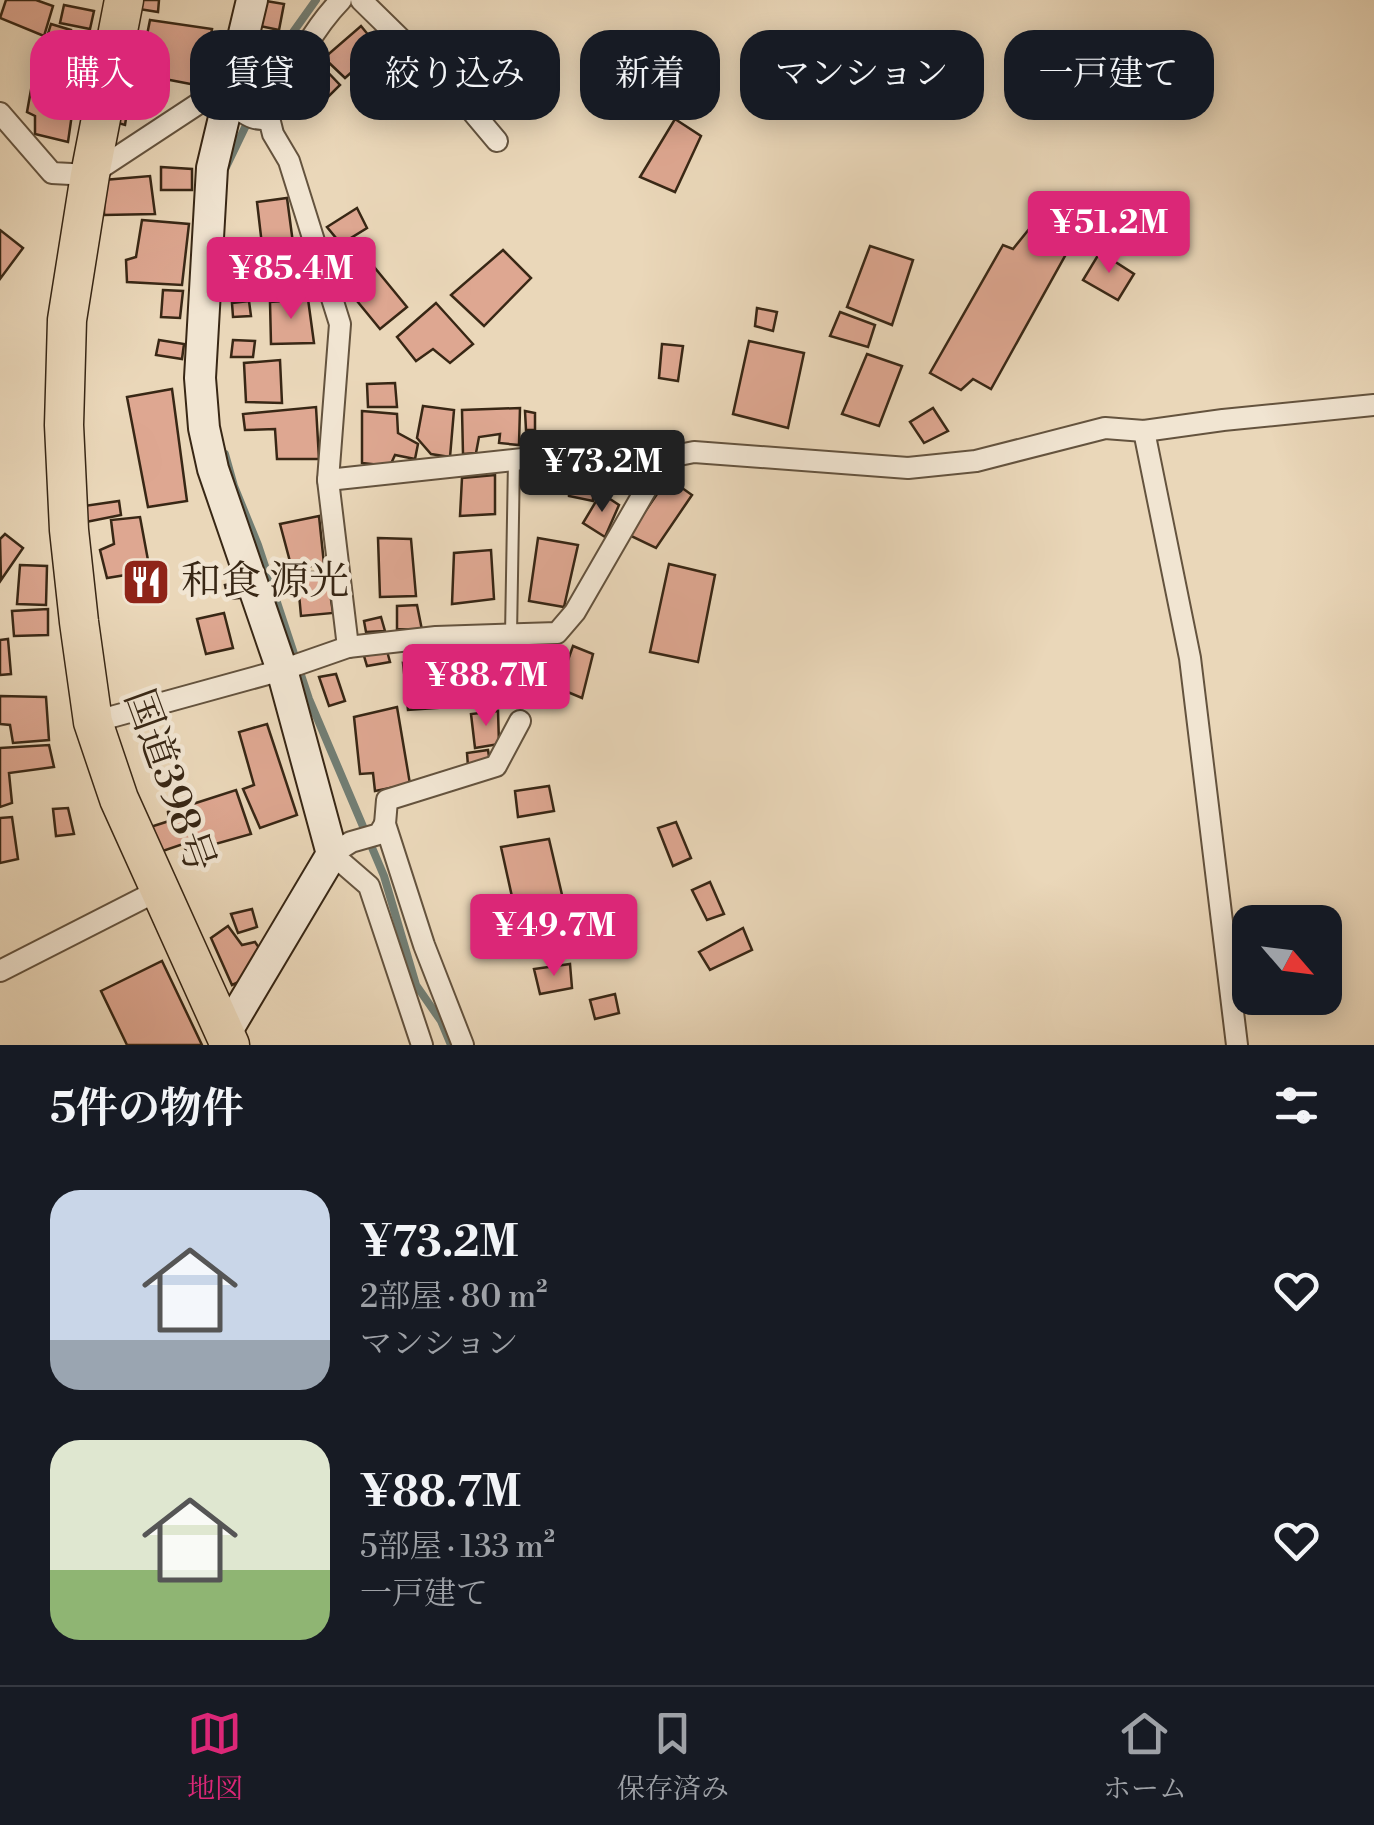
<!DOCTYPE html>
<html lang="ja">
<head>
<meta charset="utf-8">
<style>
  body { margin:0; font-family:"Libre Bodoni","Noto Serif JP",serif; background:#20242c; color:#f1f3f6; height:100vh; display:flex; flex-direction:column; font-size:38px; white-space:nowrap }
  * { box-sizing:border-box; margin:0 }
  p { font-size:32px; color:#9ea1a6 }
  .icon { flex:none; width:55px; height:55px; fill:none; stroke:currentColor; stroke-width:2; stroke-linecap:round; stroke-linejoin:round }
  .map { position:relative; height:1045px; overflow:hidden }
  .drawer { display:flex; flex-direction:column; background:#171b24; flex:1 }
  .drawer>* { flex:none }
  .banner { position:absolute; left:30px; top:30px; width:1315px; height:90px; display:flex; gap:20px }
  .needle { width:65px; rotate:118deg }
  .tools { position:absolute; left:1232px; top:905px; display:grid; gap:20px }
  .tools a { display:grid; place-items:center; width:110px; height:110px; border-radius:20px; background:#171b24; box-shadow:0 5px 25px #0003; font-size:50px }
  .price { position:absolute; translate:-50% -85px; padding:0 22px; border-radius:10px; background:#db2777; color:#fff; font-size:32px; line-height:65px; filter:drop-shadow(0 2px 5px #0008) }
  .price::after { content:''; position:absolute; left:50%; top:60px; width:30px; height:22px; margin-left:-15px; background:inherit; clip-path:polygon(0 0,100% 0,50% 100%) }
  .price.active { background:#222; color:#fff }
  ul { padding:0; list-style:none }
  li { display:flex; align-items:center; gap:30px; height:250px; padding:0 50px }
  li span { display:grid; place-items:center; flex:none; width:280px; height:200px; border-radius:30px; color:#555 }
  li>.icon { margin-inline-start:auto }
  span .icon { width:120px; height:120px; fill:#fffc; stroke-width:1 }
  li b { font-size:42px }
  h2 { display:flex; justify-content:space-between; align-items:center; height:120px; padding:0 50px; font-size:42px }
  .pill { padding:0 35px; border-radius:30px; background:#171b24; box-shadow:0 5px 25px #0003; font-size:35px; line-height:90px }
  .pill.active { background:#db2777; color:#fff }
  .menu { display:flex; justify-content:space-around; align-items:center; height:140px; border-top:2px solid #363941; background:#171b24; font-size:28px; color:#9ea1a6 }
  .menu a { display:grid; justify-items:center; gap:5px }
  .menu .active { color:#db2777 }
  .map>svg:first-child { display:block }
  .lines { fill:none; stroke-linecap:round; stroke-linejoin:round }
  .stream { stroke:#727e74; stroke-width:8 }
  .building { fill:#dea791; stroke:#382715; stroke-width:2.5 }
  .lane-casing { stroke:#64533e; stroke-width:14 }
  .street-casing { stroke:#64533e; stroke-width:24 }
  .secondary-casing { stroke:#382715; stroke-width:34 }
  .highway-casing { stroke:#382715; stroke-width:41 }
  .lane { stroke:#f1e5d2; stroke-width:10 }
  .street { stroke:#f1e5d2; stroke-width:20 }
  .secondary { stroke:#f1e5d2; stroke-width:30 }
  .highway { stroke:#ead7b9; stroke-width:38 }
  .labels { text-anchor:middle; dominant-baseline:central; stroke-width:9; stroke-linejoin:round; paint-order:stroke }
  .poi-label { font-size:40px; fill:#382715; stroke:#f1e5d2; text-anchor:start }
  .street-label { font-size:40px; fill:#382715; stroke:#f1e5d2 }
</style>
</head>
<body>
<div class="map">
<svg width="1374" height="1045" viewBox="0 0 1374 1045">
  <rect width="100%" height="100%" fill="#ead7b9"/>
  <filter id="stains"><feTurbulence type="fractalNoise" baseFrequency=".002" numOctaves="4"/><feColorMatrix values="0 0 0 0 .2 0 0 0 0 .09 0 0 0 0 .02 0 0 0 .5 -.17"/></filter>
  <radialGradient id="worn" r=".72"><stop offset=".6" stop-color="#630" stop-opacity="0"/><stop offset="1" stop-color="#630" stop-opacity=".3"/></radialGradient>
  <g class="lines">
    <g class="stream">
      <polyline points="226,167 286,42 316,0"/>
      <polyline points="225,454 234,486 258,545 309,699 384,876 416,985 441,1021 451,1045"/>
    </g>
  </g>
  <g class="building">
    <polygon points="6,0 36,0 53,6 44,36 0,18"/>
    <polygon points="140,0 159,0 158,12 139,9"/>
    <polygon points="260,0 284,4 279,30 255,25"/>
    <polygon points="64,5 94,11 90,29 60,23"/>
    <polygon points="150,20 212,29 201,86 123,71 126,31 147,35"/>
    <polygon points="51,24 71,30 70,46 46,40"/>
    <polygon points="361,26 379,48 345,78 324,58"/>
    <polygon points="320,64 340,85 318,107 299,85"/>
    <polygon points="636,67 655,77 634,117 614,107"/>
    <polygon points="122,76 147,81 146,93 130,93 125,125 111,121"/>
    <polygon points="32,84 57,90 59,104 73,107 68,142 35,134 35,116 27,112"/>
    <polygon points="675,119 701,136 675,192 640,177"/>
    <polygon points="161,167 192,169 192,190 161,190"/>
    <polygon points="150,176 155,214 104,215 104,180"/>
    <polygon points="287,198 293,243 262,245 257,202"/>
    <polygon points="357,208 367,228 341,244 327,227"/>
    <polygon points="1038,218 1075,238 991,389 973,379 961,390 930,373 1003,245 1013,249"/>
    <polygon points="142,220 189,224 182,285 127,282 126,260 136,257"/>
    <polygon points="0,230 23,248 0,279"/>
    <polygon points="870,246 913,260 892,325 847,307"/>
    <polygon points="298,249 300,290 263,292 260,250"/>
    <polygon points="503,250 531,278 484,326 451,295"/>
    <polygon points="1100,252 1134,274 1118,300 1083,280"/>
    <polygon points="375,268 407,307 380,329 348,290"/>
    <polygon points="163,290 183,291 180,318 161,317"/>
    <polygon points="308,299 314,343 271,344 270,302"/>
    <polygon points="249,301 251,316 233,317 232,303"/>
    <polygon points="436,303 473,344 450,363 433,349 416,361 397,337"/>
    <polygon points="757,308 777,312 773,331 755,326"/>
    <polygon points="840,312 875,325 868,347 830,336"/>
    <polygon points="159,340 184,344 182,359 156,355"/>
    <polygon points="233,340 255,341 253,357 231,357"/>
    <polygon points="749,341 804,353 788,428 733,414"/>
    <polygon points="662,344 683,346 678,381 659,378"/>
    <polygon points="867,354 902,366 879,426 842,414"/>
    <polygon points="280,360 282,403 246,402 244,363"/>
    <polygon points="395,383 397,407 368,407 367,384"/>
    <polygon points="172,389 187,501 148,507 127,397"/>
    <polygon points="423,406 454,410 450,457 431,454 417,438"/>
    <polygon points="316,407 319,459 277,459 275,429 245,430 243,414"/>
    <polygon points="520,408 519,445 499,443 500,434 479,437 476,453 463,454 462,410"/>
    <polygon points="933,408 948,431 924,443 910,422"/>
    <polygon points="362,411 397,414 398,433 418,444 415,459 395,455 390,466 362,463"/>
    <polygon points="525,411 535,413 535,430 526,430"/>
    <polygon points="633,443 651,457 630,487 613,473"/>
    <polygon points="495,475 495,514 460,516 462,478"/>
    <polygon points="568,478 593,481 593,501 569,496"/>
    <polygon points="668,478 692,495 656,548 629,535"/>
    <polygon points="601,493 619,505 605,537 583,523"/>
    <polygon points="119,501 121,515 86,522 84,506"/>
    <polygon points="319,516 324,564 292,569 280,524"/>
    <polygon points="140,517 150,571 107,578 100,550 114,544 111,520"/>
    <polygon points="5,534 23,548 1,580 0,539"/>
    <polygon points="378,538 411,539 416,596 380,597"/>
    <polygon points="538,538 578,545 564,607 529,601"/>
    <polygon points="491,550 494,599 452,604 454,553"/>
    <polygon points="669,564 715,575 698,662 650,652"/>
    <polygon points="20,565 47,566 46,605 17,604"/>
    <polygon points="297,572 327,572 333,613 301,616"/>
    <polygon points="236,583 241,598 228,599 225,585"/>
    <polygon points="417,605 422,630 397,629 397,606"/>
    <polygon points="48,609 48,635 14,636 12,611"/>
    <polygon points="224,613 233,648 206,654 197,619"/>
    <polygon points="381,617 385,631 366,632 364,621"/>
    <polygon points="8,639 11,674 0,675 0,640"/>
    <polygon points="507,645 513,699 482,700 477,648"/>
    <polygon points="573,646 593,654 582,698 558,688"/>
    <polygon points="414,647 440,647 449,707 408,710 403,663 412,664"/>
    <polygon points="515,648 545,648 533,675 518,673"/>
    <polygon points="387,651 390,662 367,666 364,656"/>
    <polygon points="336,674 345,701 329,706 319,677"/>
    <polygon points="0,696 46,697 49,740 13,743 10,725 0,724"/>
    <polygon points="397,707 410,784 375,791 373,773 360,774 354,717"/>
    <polygon points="498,711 499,744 475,748 471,714"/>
    <polygon points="267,724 297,815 260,828 243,789 254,785 239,732"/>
    <polygon points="49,745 54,767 9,773 12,803 0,807 0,748"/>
    <polygon points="488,750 490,763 468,766 467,753"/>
    <polygon points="549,786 554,811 518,817 515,791"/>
    <polygon points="236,790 251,834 187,852 183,844 154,854 144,829 169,821 168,812"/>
    <polygon points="68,808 74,834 56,836 53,809"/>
    <polygon points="12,817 18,859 0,863 0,818"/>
    <polygon points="676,822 691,858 673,866 658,828"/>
    <polygon points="549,839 573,942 524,951 501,847"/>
    <polygon points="710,882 724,914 707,920 692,890"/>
    <polygon points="252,909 257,927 238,933 231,914"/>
    <polygon points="228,926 242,945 255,942 264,955 254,975 232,985 211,938"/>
    <polygon points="743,928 752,950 710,970 699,952"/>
    <polygon points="162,961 202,1045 127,1045 101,991"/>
    <polygon points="570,964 572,988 540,994 534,969"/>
    <polygon points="615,994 619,1013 595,1019 590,1000"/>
  </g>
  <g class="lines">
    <g class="lane-casing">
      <polyline id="lane" points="511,635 514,460"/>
    </g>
    <g class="street-casing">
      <g id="street">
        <polyline points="361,0 460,97 497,141"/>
        <path d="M0,113L52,173L90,175L207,98C215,100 224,101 231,105C244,112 252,122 269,118L273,134L289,161L340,324L328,480L348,647"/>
        <path d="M269,118C290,76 308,34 341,0"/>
        <polyline points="1144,431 1190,658 1237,1045"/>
        <polyline points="328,480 532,458 573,456"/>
        <polyline points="93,722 282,670 348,647 436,637 557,633 575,612 664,458 694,452 908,468 976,461 1105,428 1144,431 1223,420 1374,405"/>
        <polyline points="385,824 379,834 351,842 332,854 369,886 422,1045"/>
        <polyline points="0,971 159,890"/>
        <polyline points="463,1045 424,945 385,824 387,800 496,766 520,721"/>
      </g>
    </g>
    <g class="secondary-casing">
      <polyline id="secondary" points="225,1034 332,854 282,670 213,469 204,428 200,378 212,168 252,0"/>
    </g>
    <g class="highway-casing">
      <polyline id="highway" points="124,0 90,175 67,320 64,425 69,530 79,622 93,722 119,799 230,1045"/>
    </g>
    <use href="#lane" class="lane"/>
    <use href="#street" class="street"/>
    <use href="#secondary" class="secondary"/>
    <use href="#highway" class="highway"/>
  </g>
  <defs>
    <g id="restaurant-square" transform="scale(2.5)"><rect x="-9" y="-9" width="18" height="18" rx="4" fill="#8f2418" stroke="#f1e5d2"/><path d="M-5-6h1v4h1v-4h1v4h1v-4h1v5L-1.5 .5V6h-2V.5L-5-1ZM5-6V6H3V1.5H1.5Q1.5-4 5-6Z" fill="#fff"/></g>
  </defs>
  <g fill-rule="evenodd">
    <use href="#restaurant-square" x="146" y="582"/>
  </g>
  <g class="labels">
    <g class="poi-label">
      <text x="181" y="582">和食 源光</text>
    </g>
    <g class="street-label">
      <text transform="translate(169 781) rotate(70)">国道398号</text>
    </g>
  </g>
  <rect width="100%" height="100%" filter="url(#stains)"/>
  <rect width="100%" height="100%" fill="url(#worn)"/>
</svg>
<div class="tools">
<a><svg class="needle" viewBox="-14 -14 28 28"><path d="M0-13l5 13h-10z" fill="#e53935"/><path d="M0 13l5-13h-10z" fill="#9ea1a6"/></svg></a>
</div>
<b class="price" style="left:1109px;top:276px">¥51.2M</b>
<b class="price" style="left:291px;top:322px">¥85.4M</b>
<b class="price active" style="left:602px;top:515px">¥73.2M</b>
<b class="price" style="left:486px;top:729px">¥88.7M</b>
<b class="price" style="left:554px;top:979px">¥49.7M</b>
<div class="banner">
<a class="pill active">購入</a>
<a class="pill">賃貸</a>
<a class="pill">絞り込み</a>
<a class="pill">新着</a>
<a class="pill">マンション</a>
<a class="pill">一戸建て</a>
</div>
</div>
<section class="drawer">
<h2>5件の物件<svg class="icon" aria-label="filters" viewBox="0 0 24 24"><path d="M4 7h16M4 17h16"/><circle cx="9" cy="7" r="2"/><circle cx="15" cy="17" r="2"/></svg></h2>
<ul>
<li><span style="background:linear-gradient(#c9d6e8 75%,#9aa5b1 0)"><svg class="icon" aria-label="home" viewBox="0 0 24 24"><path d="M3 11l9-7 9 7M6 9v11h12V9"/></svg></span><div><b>¥73.2M</b><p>2部屋 · 80 m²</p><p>マンション</p></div><svg class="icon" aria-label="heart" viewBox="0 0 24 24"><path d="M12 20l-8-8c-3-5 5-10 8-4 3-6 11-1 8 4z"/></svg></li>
<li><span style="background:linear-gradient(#dfe7d0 65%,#8fb573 0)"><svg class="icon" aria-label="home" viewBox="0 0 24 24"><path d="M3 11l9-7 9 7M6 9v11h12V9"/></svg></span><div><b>¥88.7M</b><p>5部屋 · 133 m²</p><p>一戸建て</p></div><svg class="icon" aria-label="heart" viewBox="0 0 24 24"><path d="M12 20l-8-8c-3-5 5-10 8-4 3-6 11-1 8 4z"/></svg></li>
</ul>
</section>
<nav class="menu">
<a class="active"><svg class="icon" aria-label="map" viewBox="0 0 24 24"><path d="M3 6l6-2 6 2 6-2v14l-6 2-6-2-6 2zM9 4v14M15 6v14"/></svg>地図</a>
<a><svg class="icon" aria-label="saved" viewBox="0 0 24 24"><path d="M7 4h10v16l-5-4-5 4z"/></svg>保存済み</a>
<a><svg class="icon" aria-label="home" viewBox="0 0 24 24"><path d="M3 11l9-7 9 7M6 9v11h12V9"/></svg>ホーム</a>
</nav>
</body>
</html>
